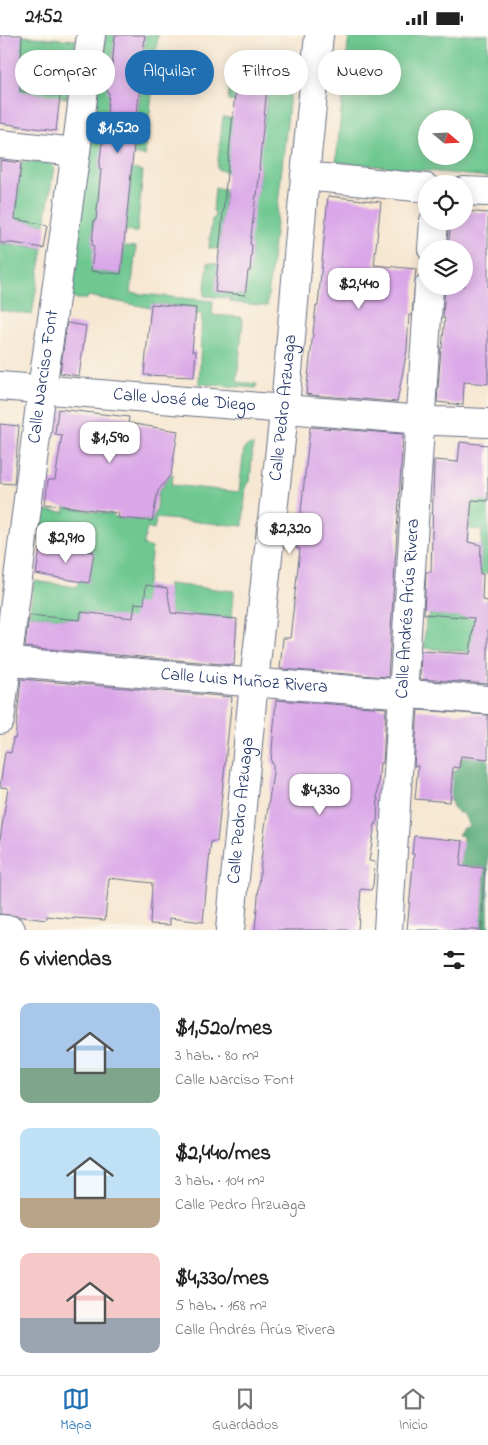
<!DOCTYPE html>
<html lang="es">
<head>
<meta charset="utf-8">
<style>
  body { margin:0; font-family:"Indie Flower",sans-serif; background:#f2f2f2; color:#222; height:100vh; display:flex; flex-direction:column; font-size:19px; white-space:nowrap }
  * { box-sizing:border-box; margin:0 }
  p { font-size:16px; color:#767676 }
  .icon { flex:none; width:28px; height:28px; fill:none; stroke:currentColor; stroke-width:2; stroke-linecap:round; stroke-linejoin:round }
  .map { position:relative; height:895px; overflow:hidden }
  .drawer { display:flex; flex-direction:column; background:#fff; flex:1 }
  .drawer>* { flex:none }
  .guide { position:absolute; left:15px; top:15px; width:459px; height:45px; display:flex; gap:10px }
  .needle { width:32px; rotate:109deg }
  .fabs { position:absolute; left:418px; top:75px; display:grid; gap:10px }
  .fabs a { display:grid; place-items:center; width:55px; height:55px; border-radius:50%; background:#fff; box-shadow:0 2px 12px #0003; font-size:25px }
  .price { position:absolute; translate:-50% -42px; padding:0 11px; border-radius:10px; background:#fff; color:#222; font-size:16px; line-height:32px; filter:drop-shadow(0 1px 2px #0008) }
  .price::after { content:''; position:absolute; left:50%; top:30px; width:15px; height:11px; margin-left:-8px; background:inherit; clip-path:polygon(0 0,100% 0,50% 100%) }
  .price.selected { background:#1f6fb2; color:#fff }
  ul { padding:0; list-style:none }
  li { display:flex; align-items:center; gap:15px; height:125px; padding:0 20px }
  li span { display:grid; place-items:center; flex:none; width:140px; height:100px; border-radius:10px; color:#555 }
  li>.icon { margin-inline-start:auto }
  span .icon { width:60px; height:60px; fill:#fffc; stroke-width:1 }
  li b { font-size:21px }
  h2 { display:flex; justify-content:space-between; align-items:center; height:60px; padding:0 20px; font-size:21px }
  .chip { padding:0 18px; border-radius:22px; background:#fff; box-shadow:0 2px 12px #0003; font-size:18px; line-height:45px }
  .chip.selected { background:#1f6fb2; color:#fff }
  .status { display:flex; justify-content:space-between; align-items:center; height:35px; padding:0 25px; background:#fff; direction:ltr }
  .status svg { height:14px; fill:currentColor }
  .menu { display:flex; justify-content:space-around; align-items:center; height:70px; border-top:1px solid #e0e0e0; background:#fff; font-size:14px; color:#767676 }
  .menu a { display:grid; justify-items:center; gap:2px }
  .menu .selected { color:#1f6fb2 }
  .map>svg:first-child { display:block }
  .green { fill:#6ec890; stroke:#447c77; fill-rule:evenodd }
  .forest { fill:#5aac7a; stroke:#3a6e6c }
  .building { fill:#daa7e8 }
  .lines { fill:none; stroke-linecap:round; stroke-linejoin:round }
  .street-casing { stroke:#686f86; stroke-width:30 }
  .street { stroke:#fff; stroke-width:28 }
  .labels { text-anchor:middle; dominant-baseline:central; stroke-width:4; stroke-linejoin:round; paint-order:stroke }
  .street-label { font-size:18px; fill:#1b2f5e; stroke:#fbf7ec }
</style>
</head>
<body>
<div class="status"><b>21:52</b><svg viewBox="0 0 49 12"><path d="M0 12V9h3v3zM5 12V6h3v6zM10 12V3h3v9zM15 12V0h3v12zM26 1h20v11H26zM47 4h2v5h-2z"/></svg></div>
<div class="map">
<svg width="488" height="895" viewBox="0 0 488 895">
  <rect width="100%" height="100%" fill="#fbf7ec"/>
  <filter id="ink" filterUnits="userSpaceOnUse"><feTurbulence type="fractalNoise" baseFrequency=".02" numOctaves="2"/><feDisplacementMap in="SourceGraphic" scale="10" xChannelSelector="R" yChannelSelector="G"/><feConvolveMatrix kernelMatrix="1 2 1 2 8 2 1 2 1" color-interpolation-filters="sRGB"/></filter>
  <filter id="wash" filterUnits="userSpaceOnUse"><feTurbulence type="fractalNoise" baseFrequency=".0096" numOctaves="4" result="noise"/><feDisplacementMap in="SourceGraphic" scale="20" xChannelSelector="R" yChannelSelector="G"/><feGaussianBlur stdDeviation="1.12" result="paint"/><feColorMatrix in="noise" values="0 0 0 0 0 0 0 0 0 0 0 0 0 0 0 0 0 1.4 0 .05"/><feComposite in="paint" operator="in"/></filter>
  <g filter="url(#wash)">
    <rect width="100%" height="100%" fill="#f6e7d1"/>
    <g class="green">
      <polygon points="106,0 115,0 113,20 116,20 108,57 111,58 108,71 105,96 107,96 99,134 104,135 98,185 94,185 92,210 96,211 92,236 121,239 124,211 136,212 131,258 213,266 212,280 241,282 243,286 237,347 257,349 256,353 199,349 202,279 195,279 196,273 152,269 151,273 88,261 87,264 78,264 68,261"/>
      <polygon points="145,0 158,0 153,44 136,42 142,36"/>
      <path d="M349,0H488V142L336,127ZM426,84H464V121H426Z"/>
      <polygon points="21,1 76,5 67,63 25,57 20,91 15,91 20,56"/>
      <polygon points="231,36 284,42 291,49 267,271 230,267 230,263 204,261 208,228 218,229 216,257 245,260 245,235 250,235 252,210 248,209 254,172 253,160 257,160 260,134 256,134 260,88 264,87 267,62 263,62 268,42 237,39 235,59 240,67 228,66"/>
      <polygon points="140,58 152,59 145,121 128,119 129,111 134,112"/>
      <polygon points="223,82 233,83 232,139 217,134"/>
      <polygon points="22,126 50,128 54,132 45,189 0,182 0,170 17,171"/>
      <polygon points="132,134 143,136 137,197 120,196 121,188 126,188"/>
      <polygon points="215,152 225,155 220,206 225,215 209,213 212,184 214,184 215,177 213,176"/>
      <polygon points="0,208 43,213 32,280 0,275"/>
      <polygon points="253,410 250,447 246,449 243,491 156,483 154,495 147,493 143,510 152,513 144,569 128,620 105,580 81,577 80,585 29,580 34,546 77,552 79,546 89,547 94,517 39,507 42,475 65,477 65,472 111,479 118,483 152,486 157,472 158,458 171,439 173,439 172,450 239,457 244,414 247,411"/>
      <polygon points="435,449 480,465 488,466 488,539 442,537 480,533 482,495 470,494 471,472 455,471"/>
      <polygon points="168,549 234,556 232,583 169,578"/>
      <polygon points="429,579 488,584 470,617 424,613 426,583 429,582"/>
    </g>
    <path class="forest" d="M471,721L488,724V895H481L462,854L484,855L485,833L460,831L455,825H461L463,801L458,800L463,793L469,792L464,779L457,777C447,767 450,750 453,737L459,733L461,723Z"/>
    <g id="blocks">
      <g class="building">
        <polygon points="0,0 22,0 20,56 60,61 56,96 0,88"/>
        <polygon points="115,0 145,0 121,239 91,236 94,211 92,210 94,185 96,185 101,134 99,134 102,108 104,108 109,58 107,57 110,32 112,32"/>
        <polygon points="237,39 268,42 259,134 260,134 257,161 256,160 250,209 252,210 250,236 248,236 245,260 215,257"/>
        <polygon points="0,125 21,128 15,184 47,190 43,213 13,208 0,208"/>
        <polygon points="328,161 381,167 374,230 416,234 412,280 409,280 407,315 397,367 312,360 306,359 316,271 318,271"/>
        <polygon points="464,176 488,178 488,349 464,347 463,370 437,367 441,313 442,313 445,283 443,283 445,251 464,251 464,214 448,214 451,186 464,186"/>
        <polygon points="151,269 196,273 192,316 196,316 194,342 144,340"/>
        <polygon points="67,288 86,291 79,341 60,338"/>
        <polygon points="58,374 129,382 128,388 178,396 171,439 158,456 152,486 118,483 119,478 45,469 48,445 55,445 62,400 55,399"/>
        <polygon points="0,389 19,391 14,449 0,448"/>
        <polygon points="310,392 403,399 388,642 280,634 283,603 290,603 300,514 297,514"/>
        <polygon points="460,407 488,410 488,466 472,465 468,507 481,510 480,539 483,539 482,565 488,566 488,649 420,644 421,616 470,619 474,583 424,579 426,537 431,537 434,425 458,427"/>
        <polygon points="56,511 94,517 89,548 36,539 40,513 55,516"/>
        <polygon points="146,550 167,553 171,578 237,584 234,630 25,612 29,580 80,585 81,577 133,583 135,568 144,569"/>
        <polygon points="21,644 232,662 217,807 211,806 203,887 170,883 170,890 150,889 152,848 109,843 105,885 74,883 74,884 47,881 46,885 0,879 0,804 8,753 0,752 5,717 11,718 13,703 15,704"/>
        <polygon points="276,665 386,673 383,728 380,728 377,764 378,764 377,789 375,789 369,826 375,827 373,850 371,855 361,854 358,895 255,895 263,806 273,737 273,728 271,728"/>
        <polygon points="418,675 488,680 488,724 461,721 459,733 453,732 450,767 415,764 418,731 414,731"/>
        <polygon points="414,801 463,806 460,831 485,833 481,895 407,895 414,819 412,819"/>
      </g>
    </g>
  </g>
  <g filter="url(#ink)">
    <use href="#blocks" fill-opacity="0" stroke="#686f86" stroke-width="1"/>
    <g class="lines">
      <g class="street-casing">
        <g id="street">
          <polyline points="0,109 76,117"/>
          <polyline points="305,141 426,153"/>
          <polyline points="464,156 488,157"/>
          <polyline points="432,214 434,186"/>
          <path id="s1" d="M0,351L435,386L488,388"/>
          <path id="s2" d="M0,626L234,646L488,665"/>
          <path id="s3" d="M0,685L42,354L76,117L91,0"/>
          <polyline points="0,894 11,895"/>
          <path id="s4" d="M230,895L254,647L286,360L305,141L319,0"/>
          <path id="s5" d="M388,895L429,251"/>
        </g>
      </g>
      <use href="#street" class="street"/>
    </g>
  </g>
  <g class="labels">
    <g class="street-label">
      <text stroke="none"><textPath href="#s3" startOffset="346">Calle Narciso Font</textPath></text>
      <text stroke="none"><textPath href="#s1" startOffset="185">Calle José de Diego</textPath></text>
      <text stroke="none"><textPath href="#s4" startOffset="525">Calle Pedro Arzuaga</textPath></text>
      <text stroke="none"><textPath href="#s5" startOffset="322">Calle Andrés Arús Rivera</textPath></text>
      <text stroke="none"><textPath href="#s2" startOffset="245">Calle Luis Muñoz Rivera</textPath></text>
      <text stroke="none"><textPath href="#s4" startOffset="120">Calle Pedro Arzuaga</textPath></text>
    </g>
  </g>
</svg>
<div class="fabs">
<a><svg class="needle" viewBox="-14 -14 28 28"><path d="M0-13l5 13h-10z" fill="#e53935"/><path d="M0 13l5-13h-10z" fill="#767676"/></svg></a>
<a><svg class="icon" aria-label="locate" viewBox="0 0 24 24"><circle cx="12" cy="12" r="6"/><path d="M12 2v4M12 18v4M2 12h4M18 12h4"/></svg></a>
<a><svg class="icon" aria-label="layers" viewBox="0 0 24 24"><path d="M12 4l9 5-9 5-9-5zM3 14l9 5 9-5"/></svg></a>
</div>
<b class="price selected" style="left:118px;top:119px">$1,520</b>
<b class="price" style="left:359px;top:275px">$2,440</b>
<b class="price" style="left:110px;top:429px">$1,590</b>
<b class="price" style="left:290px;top:520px">$2,320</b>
<b class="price" style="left:66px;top:529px">$2,910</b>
<b class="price" style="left:320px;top:781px">$4,330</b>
<div class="guide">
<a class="chip">Comprar</a>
<a class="chip selected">Alquilar</a>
<a class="chip">Filtros</a>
<a class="chip">Nuevo</a>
</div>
</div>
<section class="drawer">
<h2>6 viviendas<svg class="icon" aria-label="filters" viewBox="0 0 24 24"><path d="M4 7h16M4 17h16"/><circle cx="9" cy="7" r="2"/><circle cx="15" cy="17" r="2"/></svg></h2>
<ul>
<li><span style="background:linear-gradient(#a9c7e8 65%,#7fa58c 0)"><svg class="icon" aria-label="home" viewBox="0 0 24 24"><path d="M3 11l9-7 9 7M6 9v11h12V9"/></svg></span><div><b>$1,520/mes</b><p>3 hab. · 80 m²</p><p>Calle Narciso Font</p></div></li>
<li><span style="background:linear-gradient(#bfe0f5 70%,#b9a48a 0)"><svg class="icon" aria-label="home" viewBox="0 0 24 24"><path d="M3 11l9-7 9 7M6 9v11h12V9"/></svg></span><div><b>$2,440/mes</b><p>3 hab. · 104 m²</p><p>Calle Pedro Arzuaga</p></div></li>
<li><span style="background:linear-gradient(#f6c9c9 65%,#9aa5b1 0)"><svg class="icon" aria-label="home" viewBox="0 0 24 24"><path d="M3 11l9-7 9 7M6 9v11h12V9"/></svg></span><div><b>$4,330/mes</b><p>5 hab. · 168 m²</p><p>Calle Andrés Arús Rivera</p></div></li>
</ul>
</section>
<nav class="menu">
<a class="selected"><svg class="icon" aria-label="map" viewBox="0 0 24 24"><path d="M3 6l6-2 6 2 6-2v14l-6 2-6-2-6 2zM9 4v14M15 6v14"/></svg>Mapa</a>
<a><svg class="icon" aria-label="saved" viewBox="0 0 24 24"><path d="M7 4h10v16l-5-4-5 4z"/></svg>Guardados</a>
<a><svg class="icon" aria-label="home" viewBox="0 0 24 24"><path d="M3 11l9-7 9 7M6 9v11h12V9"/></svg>Inicio</a>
</nav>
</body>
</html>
